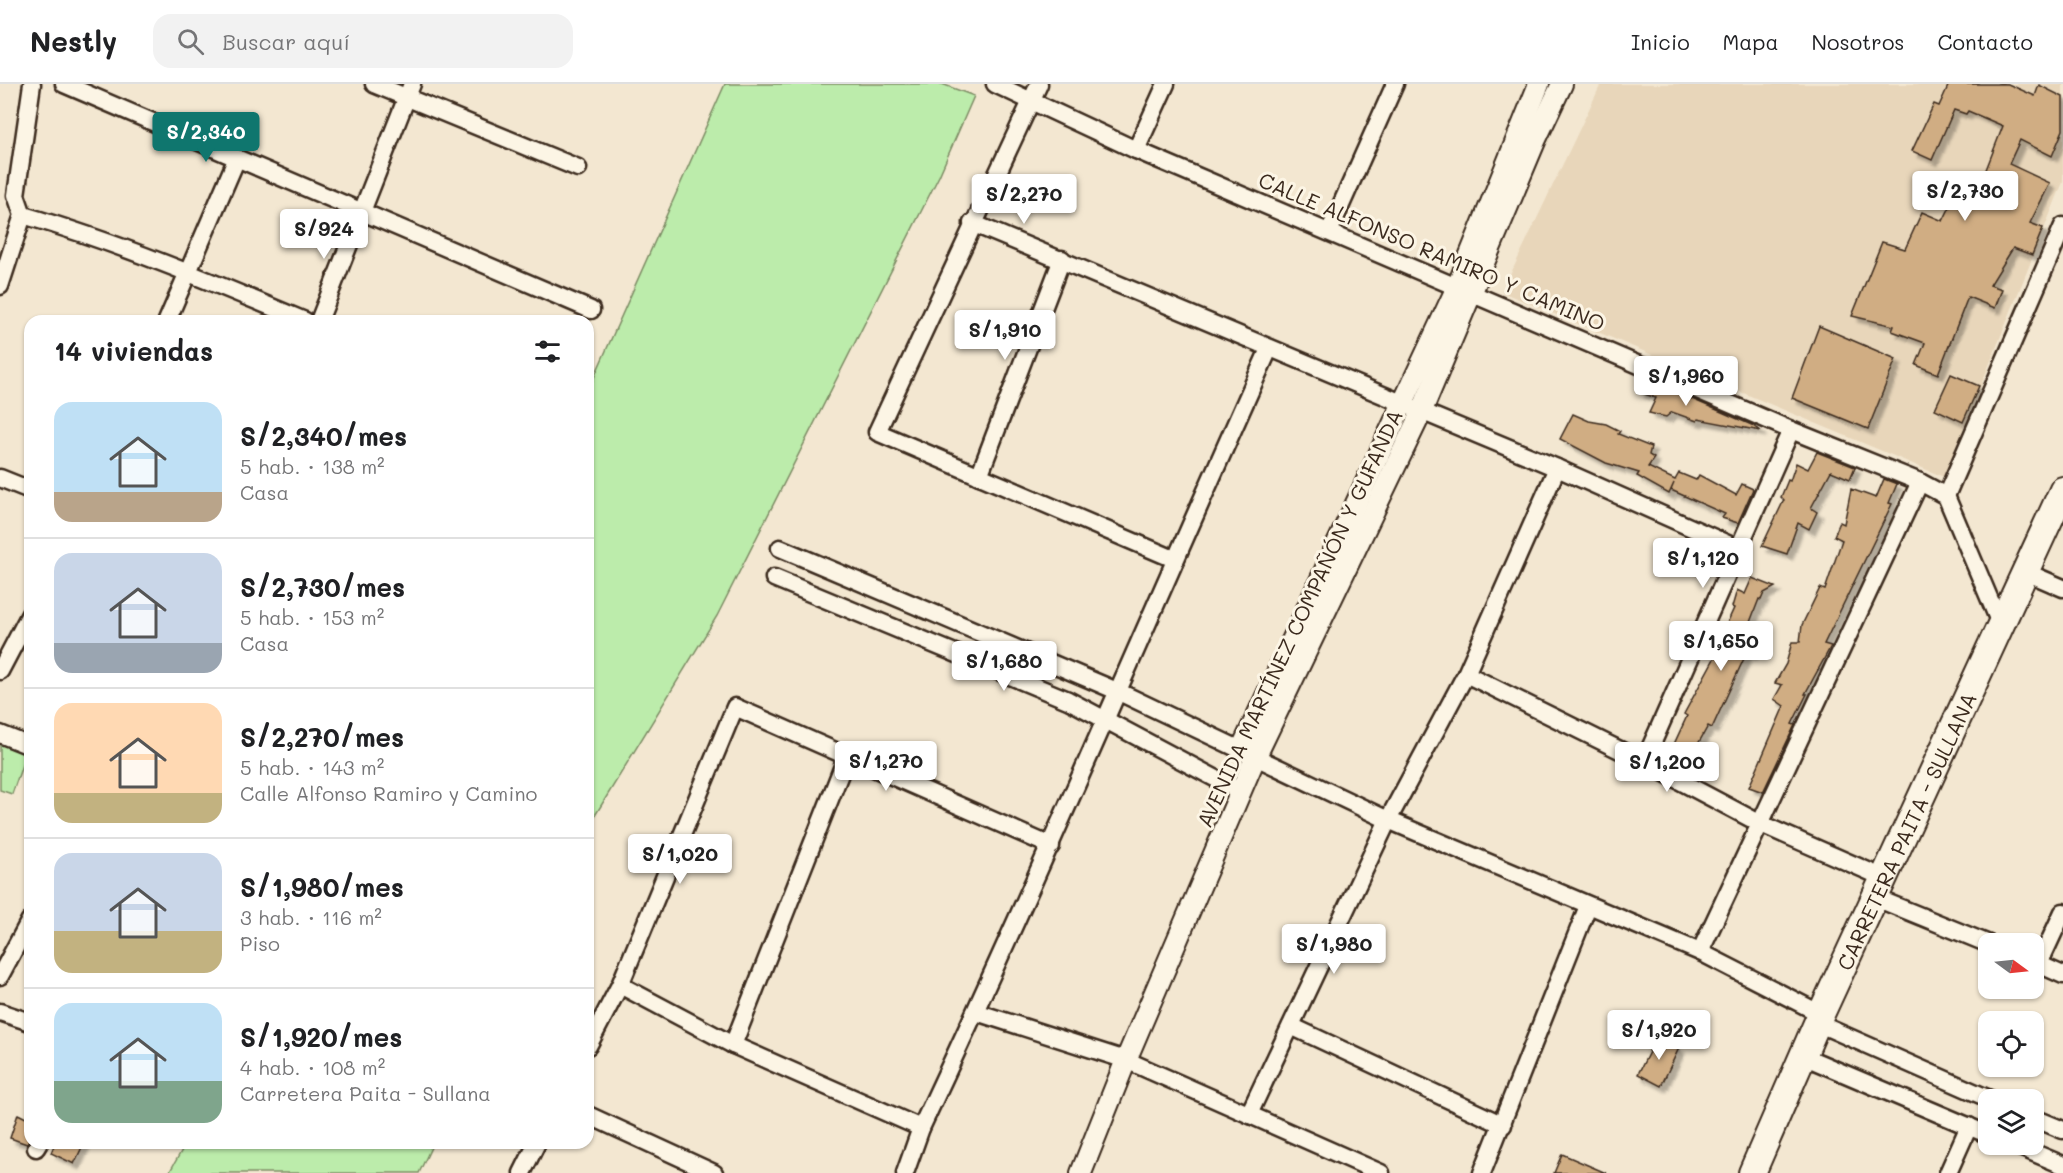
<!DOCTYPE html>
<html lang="es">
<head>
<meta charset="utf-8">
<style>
  body { margin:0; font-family:Mali,sans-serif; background:#f2f2f2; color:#202124; height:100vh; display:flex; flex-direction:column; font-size:22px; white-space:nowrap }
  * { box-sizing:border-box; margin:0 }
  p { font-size:20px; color:#757577 }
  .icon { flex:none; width:33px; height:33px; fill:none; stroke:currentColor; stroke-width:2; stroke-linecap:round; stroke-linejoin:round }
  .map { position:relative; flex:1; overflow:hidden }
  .details { position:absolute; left:24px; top:231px; width:570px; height:834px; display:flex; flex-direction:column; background:#fff; border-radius:18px; box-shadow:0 2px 4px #0004 }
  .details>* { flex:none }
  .needle { width:39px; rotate:105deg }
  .tools { position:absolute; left:1978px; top:849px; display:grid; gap:12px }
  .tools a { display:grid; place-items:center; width:66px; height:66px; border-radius:12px; background:#fff; box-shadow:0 2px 4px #0004; font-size:30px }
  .price { position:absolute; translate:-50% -51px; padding:0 14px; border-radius:6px; background:#fff; color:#222; font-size:20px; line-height:39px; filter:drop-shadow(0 2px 3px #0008) }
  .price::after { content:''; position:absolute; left:50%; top:36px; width:18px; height:14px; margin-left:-9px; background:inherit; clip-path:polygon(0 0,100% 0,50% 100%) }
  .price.selected { background:#0f766e; color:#fff }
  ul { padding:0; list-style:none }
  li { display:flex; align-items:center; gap:18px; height:150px; padding:0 30px }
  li+li { border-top:2px solid #e0e0e0 }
  li span { display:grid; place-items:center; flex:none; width:168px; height:120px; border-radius:18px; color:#555 }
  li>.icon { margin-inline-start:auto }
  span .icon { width:72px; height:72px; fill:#fffc; stroke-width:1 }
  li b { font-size:26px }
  h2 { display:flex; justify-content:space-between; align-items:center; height:72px; padding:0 30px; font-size:26px }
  header { display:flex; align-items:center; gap:36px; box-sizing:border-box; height:84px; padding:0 30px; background:#fff; border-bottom:2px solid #e0e0e0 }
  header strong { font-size:28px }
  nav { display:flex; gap:33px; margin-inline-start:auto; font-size:21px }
  .search { width:420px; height:54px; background:#f2f2f2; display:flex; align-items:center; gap:15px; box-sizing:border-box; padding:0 21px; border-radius:18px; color:#757577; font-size:22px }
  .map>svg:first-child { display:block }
  .built { fill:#e8d6ba }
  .green { fill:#bcecab; stroke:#7c8b64; stroke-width:1.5 }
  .building { fill:#d0ad83; stroke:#3b2a1e; stroke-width:1.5; filter:url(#shadow) }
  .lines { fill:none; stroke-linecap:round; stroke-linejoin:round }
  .minor-casing { stroke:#3b2a1e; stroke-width:21 }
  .tertiary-casing { stroke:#3b2a1e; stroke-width:24 }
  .primary-casing { stroke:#3b2a1e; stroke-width:30 }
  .minor { stroke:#fcf5e5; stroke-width:16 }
  .tertiary { stroke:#fcf5e5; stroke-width:20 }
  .primary { stroke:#fcf5e5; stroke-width:26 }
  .labels { text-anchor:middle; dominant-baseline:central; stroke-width:6; stroke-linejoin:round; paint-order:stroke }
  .street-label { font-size:21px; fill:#3b2a1e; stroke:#fcf5e5 }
</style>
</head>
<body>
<header>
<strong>Nestly</strong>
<div class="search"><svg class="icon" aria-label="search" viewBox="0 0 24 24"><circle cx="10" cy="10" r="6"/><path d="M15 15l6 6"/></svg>Buscar aquí</div>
<nav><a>Inicio</a><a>Mapa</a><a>Nosotros</a><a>Contacto</a></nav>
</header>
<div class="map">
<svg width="2063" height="1089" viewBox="0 0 2063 1089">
  <defs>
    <filter id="shadow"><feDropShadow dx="5.5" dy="5.5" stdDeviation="1.5" flood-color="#0004"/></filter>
  </defs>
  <rect width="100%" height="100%" fill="#f3e7d1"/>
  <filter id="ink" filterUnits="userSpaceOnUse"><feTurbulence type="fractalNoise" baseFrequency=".0167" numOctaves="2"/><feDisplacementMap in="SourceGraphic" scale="12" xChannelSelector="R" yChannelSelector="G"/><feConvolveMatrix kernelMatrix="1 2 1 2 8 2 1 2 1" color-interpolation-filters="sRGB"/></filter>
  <g filter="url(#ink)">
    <polygon class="built" points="1601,0 2063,0 2063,98 1944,393 1502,208"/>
    <g class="green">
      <polygon points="725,0 942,0 974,12 939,92 717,532 588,743 588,307"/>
      <polygon points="0,658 27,667 12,710 0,706"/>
      <polygon points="186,1059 433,1059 419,1089 169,1089"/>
    </g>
    <g class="building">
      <polygon points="1949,0 2008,0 2035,12 2039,1 2063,13 2063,46 2052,72 2020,56 2009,80 2050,99 2030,139 2043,144 2032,171 2013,164 1990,201 2002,205 1995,224 1968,213 1938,290 1916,281 1925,259 1892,247 1894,242 1852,232 1882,158 1905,165 1922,128 1943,137 1964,94 1980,101 2003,42 1968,27 1966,30 1954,26 1932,76 1912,67 1934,20 1939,22"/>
      <polygon points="1819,242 1896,275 1868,345 1792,314"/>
      <polygon points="1951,290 1979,302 1963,338 1935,325"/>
      <polygon points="1646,295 1754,342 1761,347 1698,335 1697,337 1672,328 1666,333 1649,329 1656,314 1639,308"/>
      <polygon points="1573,330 1589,337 1606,340 1620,347 1618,350 1651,363 1649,371 1654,374 1648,383 1675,396 1679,389 1696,396 1699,391 1736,411 1742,400 1753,405 1738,439 1722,434 1725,430 1671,406 1674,399 1669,410 1637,392 1639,389 1606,379 1560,355"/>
      <polygon points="1817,368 1855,383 1850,395 1831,387 1811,424 1817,428 1809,445 1798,439 1787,470 1762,462 1784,416 1781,413 1788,396 1790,397 1796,379 1808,385"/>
      <polygon points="1884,395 1897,400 1889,419 1892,420 1824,560 1831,562 1805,610 1807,610 1792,640 1795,641 1763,708 1749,703 1784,622 1774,615 1782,601 1775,599 1786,580 1792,558 1800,558 1802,541 1820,504 1825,506 1842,456 1834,452 1840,438 1844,440 1851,405 1876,414"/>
      <polygon points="1752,494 1775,503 1764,509 1761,516 1759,515 1747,546 1760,551 1751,570 1747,568 1712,644 1708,642 1687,680 1669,671 1687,632 1684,630 1723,558 1719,557 1734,524 1732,523 1737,506 1745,510"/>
      <polygon points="1657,952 1679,964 1661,1002 1638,990"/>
      <polygon points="18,1030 30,1036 30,1053 27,1060 10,1054"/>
      <polygon points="55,1059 84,1059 74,1080 51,1069"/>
      <polygon points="1562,1070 1606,1089 1554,1089"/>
    </g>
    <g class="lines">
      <g class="minor-casing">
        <g id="minor">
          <polyline points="64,0 591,226"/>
          <polyline points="374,0 578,84"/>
          <polyline points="995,0 1136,66 1791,346 1920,398 1946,412 2001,542"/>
          <polyline points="1039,0 877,348 1174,475"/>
          <polyline points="1136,66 1166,0"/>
          <path d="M23,131C120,159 212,198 305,237"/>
          <polyline points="972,139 1557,384 1739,465"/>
          <polyline points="1329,148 1395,0"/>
          <polyline points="0,202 23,131 16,111 32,0"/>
          <polyline points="167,237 237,74"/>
          <polyline points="319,237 412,0"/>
          <polyline points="979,392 1062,175"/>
          <polyline points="0,394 30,406"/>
          <polyline points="1946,412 2063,142"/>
          <polyline points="780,464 1117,607 1388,736 1700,868 1821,930"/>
          <polyline points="2026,488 2063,504"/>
          <polyline points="774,494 1068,616 1241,708"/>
          <polyline points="0,587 30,530"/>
          <polyline points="1466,590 1644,678 1761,740 1884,794"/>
          <polyline points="0,650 30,662"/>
          <polyline points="1644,678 1791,346"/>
          <polyline points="1876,814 1989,860"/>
          <polyline points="1700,868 1920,398"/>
          <polyline points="2034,878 2063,891"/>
          <polyline points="2039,880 2063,828"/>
          <polyline points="0,892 30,836"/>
          <polyline points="620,901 733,961 921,1044"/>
          <polyline points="0,928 30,938"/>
          <polyline points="976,928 1126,976 1381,1089"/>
          <polyline points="1817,939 1992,1016"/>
          <polyline points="1291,942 1503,1041"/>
          <polyline points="733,961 847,672"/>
          <polyline points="588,962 620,901 735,623 1051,762"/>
          <polyline points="1803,972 1989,1051"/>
          <polyline points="1249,1030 1388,736 1466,590 1557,384"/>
          <polyline points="588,1031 714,1089"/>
          <polyline points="2034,1034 2063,1046"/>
          <polyline points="2013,1060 2063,1081"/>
          <polyline points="36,1064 39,1059"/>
          <polyline points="522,1089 537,1059"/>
          <path d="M905,1089L921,1044C1042,787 1152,525 1269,265"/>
          <polyline points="1482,1089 1588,822"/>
          <polyline points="1948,1089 1969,1042"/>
        </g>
      </g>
      <g class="tertiary-casing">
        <g id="tertiary">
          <polyline points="1241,666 1457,203 1539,0"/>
          <polyline points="1081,1089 1126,976 1255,674 1421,329 1536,55 1562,0"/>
        </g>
      </g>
      <g class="primary-casing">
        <g id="primary">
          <path id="s1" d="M1752,1089L1821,930L2063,406"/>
        </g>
      </g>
      <use href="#minor" class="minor"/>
      <use href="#tertiary" class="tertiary"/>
      <use href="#primary" class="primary"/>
    </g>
  </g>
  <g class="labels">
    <g class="street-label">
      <text transform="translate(1432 167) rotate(23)">CALLE ALFONSO RAMIRO Y CAMINO</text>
      <text transform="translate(1299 534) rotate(-65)">AVENIDA MARTÍNEZ COMPAÑÓN Y GUFANDA</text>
      <text stroke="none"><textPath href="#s1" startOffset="375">CARRETERA PAITA - SULLANA</textPath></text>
    </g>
  </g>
</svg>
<div class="tools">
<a><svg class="needle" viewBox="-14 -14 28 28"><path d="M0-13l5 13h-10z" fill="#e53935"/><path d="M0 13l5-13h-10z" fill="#757577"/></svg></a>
<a><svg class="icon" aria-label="locate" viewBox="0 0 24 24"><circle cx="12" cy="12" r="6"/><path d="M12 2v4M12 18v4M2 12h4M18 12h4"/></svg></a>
<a><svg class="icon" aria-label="layers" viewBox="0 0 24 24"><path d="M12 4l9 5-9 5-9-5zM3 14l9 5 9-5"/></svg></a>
</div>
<b class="price selected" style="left:206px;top:79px">S/2,340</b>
<b class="price" style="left:1965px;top:138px">S/2,730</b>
<b class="price" style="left:1024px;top:141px">S/2,270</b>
<b class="price" style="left:324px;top:176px">S/924</b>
<b class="price" style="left:1005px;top:277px">S/1,910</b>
<b class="price" style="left:1686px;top:323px">S/1,960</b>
<b class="price" style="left:1703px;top:505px">S/1,120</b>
<b class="price" style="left:1721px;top:588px">S/1,650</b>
<b class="price" style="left:1004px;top:608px">S/1,680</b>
<b class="price" style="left:886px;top:708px">S/1,270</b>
<b class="price" style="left:1667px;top:709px">S/1,200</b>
<b class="price" style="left:680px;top:801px">S/1,020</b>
<b class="price" style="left:1334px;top:891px">S/1,980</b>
<b class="price" style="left:1659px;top:977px">S/1,920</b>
<section class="details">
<h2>14 viviendas<svg class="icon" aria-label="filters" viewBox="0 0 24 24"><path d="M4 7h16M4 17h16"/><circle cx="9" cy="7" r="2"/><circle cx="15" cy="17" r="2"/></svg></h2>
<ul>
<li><span style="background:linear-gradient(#bfe0f5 75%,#b9a48a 0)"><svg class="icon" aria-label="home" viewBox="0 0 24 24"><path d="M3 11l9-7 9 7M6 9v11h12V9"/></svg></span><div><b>S/2,340/mes</b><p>5 hab. · 138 m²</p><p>Casa</p></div></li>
<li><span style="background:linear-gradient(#c9d6e8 75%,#9aa5b1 0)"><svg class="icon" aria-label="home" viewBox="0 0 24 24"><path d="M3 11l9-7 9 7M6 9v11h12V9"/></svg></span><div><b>S/2,730/mes</b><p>5 hab. · 153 m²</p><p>Casa</p></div></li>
<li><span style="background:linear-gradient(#ffd9b3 75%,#c2b280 0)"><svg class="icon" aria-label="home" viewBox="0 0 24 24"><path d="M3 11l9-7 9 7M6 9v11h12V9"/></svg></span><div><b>S/2,270/mes</b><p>5 hab. · 143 m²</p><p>Calle Alfonso Ramiro y Camino</p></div></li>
<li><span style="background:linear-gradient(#c9d6e8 65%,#c2b280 0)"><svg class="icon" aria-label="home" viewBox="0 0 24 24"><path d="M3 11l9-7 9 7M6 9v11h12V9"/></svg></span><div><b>S/1,980/mes</b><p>3 hab. · 116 m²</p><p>Piso</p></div></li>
<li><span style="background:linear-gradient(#bfe0f5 65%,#7fa58c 0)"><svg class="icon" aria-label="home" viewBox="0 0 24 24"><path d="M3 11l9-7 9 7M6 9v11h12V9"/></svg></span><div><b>S/1,920/mes</b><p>4 hab. · 108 m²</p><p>Carretera Paita - Sullana</p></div></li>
</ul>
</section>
</div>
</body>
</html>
